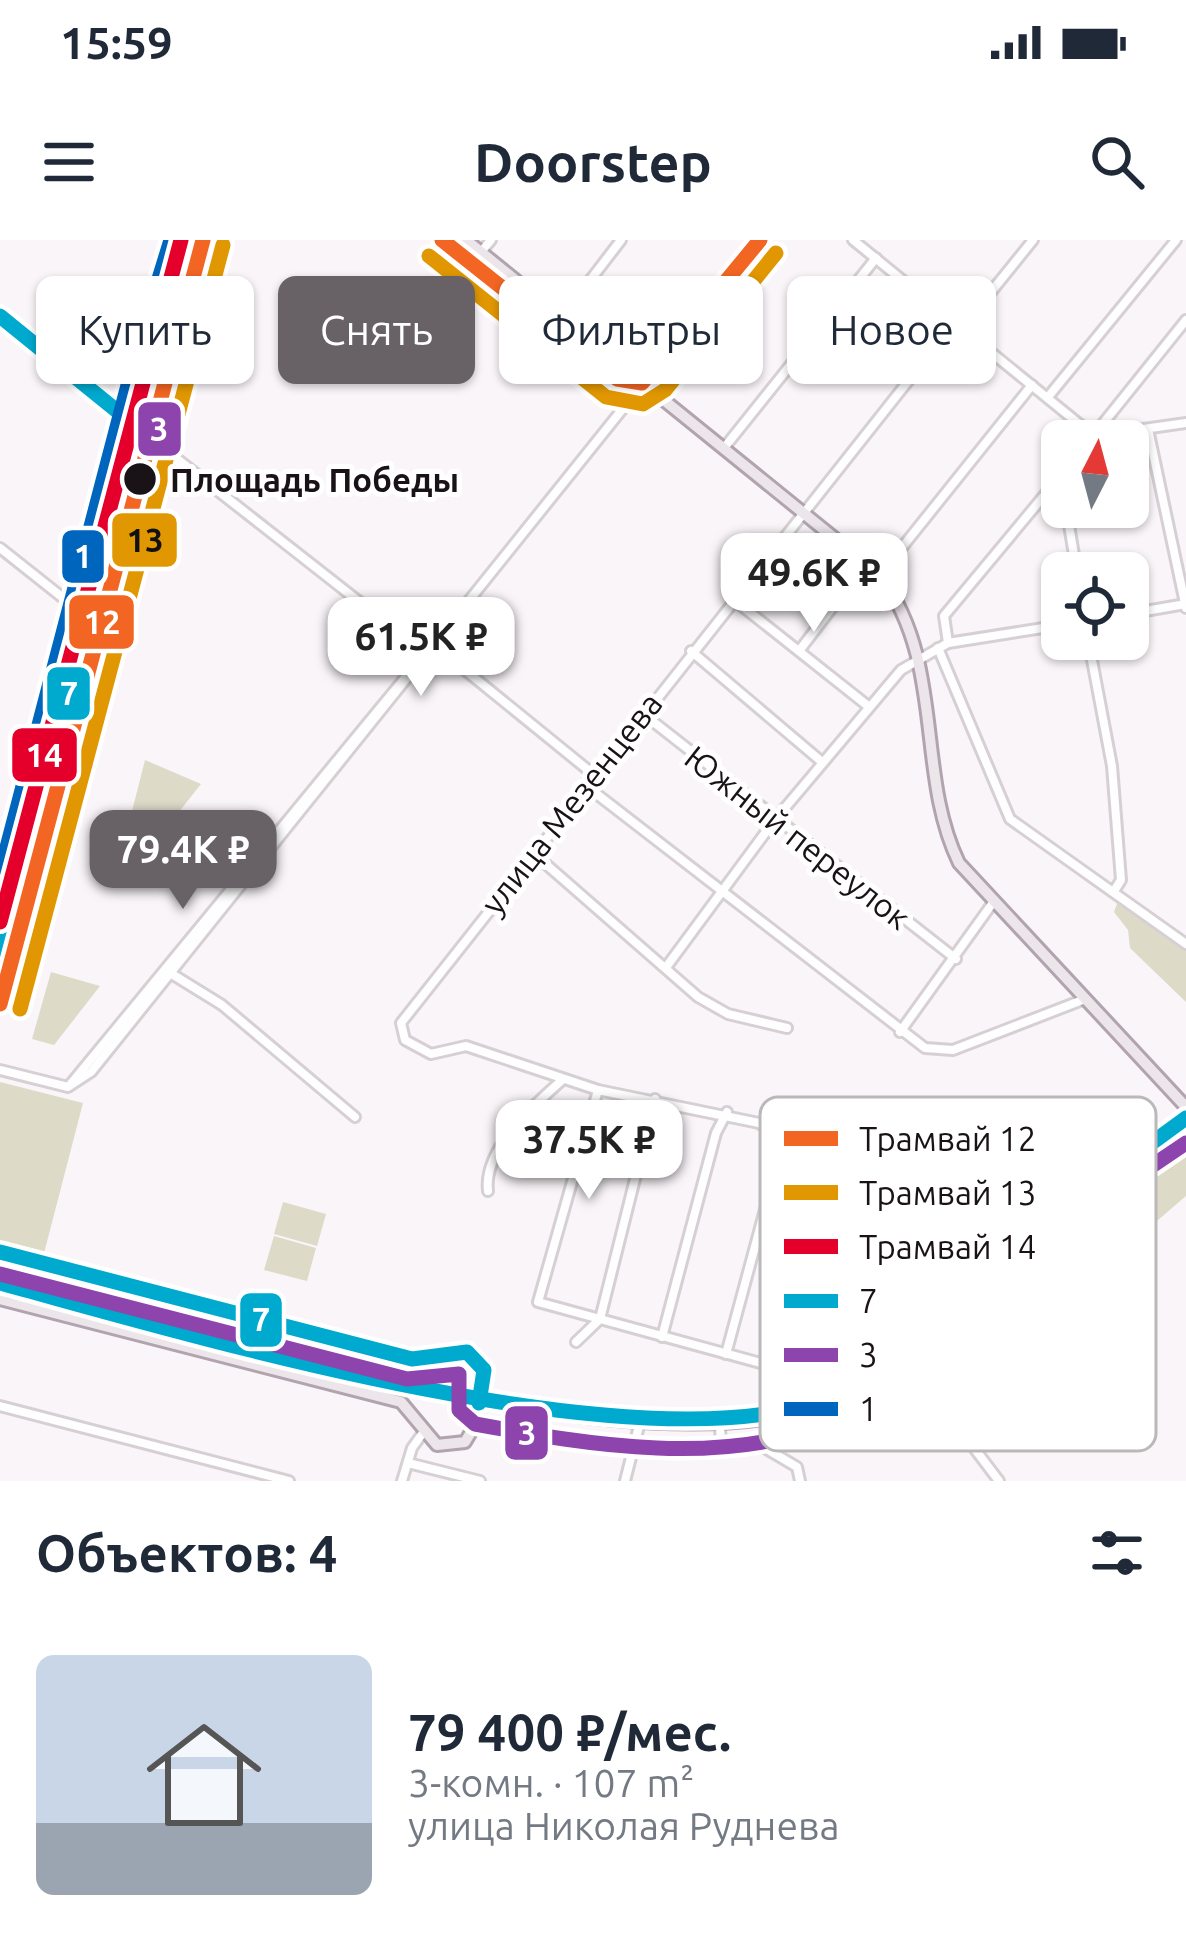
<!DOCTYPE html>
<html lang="ru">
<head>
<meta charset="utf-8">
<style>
  body { margin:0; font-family:Ubuntu,sans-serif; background:#f2f2f3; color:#1f2937; height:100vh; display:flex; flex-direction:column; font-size:45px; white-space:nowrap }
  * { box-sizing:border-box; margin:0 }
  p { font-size:39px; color:#747a83 }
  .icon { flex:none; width:66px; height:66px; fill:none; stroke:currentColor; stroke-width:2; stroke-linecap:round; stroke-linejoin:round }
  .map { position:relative; height:1241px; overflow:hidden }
  .panel { display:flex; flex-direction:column; background:#fff; flex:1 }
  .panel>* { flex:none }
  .banner { position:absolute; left:36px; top:36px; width:1116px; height:108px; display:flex; gap:24px }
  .needle { width:78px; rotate:6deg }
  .controls { position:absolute; left:1041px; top:180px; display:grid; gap:24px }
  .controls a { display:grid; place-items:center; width:108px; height:108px; border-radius:18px; background:#fff; box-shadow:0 3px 9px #0004; font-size:60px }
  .price { position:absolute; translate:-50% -102px; padding:0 27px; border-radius:24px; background:#fff; color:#222; font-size:39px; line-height:78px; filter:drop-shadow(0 3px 6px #0008) }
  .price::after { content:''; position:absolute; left:50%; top:72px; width:36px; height:27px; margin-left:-18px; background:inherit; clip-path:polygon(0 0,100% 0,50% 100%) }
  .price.active { background:#686166; color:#fff }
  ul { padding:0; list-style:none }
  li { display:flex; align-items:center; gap:36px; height:300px; padding:0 36px }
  li span { display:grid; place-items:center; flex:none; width:336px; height:240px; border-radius:18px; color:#555 }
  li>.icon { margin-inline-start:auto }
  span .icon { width:144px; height:144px; fill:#fffc; stroke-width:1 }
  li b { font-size:51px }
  h2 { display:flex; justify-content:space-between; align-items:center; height:144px; padding:0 36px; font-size:51px }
  .pill { padding:0 42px; border-radius:18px; background:#fff; box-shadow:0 3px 9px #0004; font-size:42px; line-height:108px }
  .pill.active { background:#686166; color:#fff }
  .status { display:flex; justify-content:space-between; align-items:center; height:84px; padding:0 60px; background:#fff; direction:ltr }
  .status svg { height:33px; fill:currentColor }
  header { display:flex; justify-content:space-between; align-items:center; height:156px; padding:0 36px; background:#fff; font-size:54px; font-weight:600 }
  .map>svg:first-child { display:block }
  .green { fill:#dedac8 }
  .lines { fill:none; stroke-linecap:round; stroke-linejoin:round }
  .minor-casing { stroke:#d6d0d5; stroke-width:14 }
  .major-casing { stroke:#b1a4ae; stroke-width:16 }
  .minor { stroke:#fefefe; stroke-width:8 }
  .major { stroke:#ece6eb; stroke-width:10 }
  .bus-1-casing { stroke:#fff; stroke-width:24 }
  .bus-2-casing { stroke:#fff; stroke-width:24 }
  .bus-3-casing { stroke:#fff; stroke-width:24 }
  .bus-1 { stroke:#00a9ce; stroke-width:15 }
  .bus-2 { stroke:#8e44ad; stroke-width:15 }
  .bus-3 { stroke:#0065bd; stroke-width:15 }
  .tram-1-casing { stroke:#fff; stroke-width:24 }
  .tram-2-casing { stroke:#fff; stroke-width:24 }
  .tram-3-casing { stroke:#fff; stroke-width:24 }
  .tram-1 { stroke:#f26522; stroke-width:15 }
  .tram-2 { stroke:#e19702; stroke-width:15 }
  .tram-3 { stroke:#e4002b; stroke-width:15 }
  .stop-dot { fill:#191217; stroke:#fff; stroke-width:4.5 }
  .labels { text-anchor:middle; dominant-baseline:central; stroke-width:10; stroke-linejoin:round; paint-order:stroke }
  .stop-label { font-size:33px; font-weight:bold; fill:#191217; stroke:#fff; text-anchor:start }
  .street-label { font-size:33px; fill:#191217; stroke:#fff }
  .key { fill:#fff; stroke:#bab8b9; stroke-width:3 }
  .key-label { font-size:33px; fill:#191217 }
  .line-badge { stroke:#fff; stroke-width:4.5 }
  .badge-label { font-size:33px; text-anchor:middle; font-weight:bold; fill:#fff }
  .pale-badge-label { font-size:33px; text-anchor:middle; font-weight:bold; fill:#111 }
</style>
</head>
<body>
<div class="status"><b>15:59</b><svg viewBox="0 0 49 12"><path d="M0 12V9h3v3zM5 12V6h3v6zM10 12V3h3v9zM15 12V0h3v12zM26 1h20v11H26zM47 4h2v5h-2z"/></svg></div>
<header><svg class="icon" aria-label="menu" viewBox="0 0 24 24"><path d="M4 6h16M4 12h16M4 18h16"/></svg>Doorstep<svg class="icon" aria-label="search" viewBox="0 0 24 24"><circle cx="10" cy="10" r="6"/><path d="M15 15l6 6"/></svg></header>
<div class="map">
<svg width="1186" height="1241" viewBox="0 0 1186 1241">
  <rect width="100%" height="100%" fill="#faf5f9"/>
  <g class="green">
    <polygon points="135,38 148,49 129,108 110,94 122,77 107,65"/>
    <polygon points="145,520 201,544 159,597 128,587"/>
    <polygon points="1120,656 1186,704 1186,762 1130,708 1128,690 1114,672"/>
    <polygon points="51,732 100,746 54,805 32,799"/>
    <polygon points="0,842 83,863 42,1021 0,1011"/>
    <path d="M1186,903V956L1123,1010L1119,1022L1151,1050L1136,1045L1128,1053L1146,1079L1134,1083L1119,1116L1122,1138L1106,1108L1091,1096L1025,1108L1012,1123L984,1125L981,1138L976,1137L959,1077L971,1073L987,1053L995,1057C1000,1024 1033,1027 1051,1006C1055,1001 1057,995 1062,992L1072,993L1085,978L1101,974Z"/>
    <polygon points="283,962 326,974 317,1006 274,994"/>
    <polygon points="274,996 316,1008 307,1041 264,1030"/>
  </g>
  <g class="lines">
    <g class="minor-casing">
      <g id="minor">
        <polyline points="853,0 1094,196 1186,183"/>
        <polyline points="481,12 491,0"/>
        <polyline points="562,77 621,0"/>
        <polyline points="1048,157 1176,0"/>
        <polyline points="139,189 422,411"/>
        <polyline points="1148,189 1186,368"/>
        <polyline points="1089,201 1186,80"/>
        <polyline points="724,208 876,18"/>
        <polyline points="1066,267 1077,333"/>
        <polyline points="0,308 82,373"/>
        <polyline points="880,335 1032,145"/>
        <polyline points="733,359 868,466"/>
        <polyline points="1128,374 1186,364"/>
        <polyline points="1088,399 1112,526 1121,640 1114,651"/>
        <polyline points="948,403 944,376 1062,234"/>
        <polyline points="433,404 593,534"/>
        <polyline points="938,408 1010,579 1186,704"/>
        <polyline points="691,411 822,522"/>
        <polyline points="799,411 867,322"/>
        <polyline points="642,473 956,719"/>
        <polyline points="585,545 925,808 953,810 1085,759"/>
        <polyline points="532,612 698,757 728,774 787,788"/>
        <polyline points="667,726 774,581 901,430 948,403 1062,385"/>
        <polyline points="167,731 222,765 355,877"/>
        <polyline points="900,792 992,664"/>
        <polyline points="0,830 68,847 91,832 758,0"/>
        <polyline points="69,846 432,405"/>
        <polyline points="598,850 538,1062 600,1079 655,859"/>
        <path d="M488,951C483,909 533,866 561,841"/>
        <polyline points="976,1037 759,883 598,850 466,806 431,814 405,800 401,783 954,83 966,83 1033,0"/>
        <polyline points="901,1061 943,1011"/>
        <polyline points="662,1097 716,893 727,872"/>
        <polyline points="576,1102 600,1079 786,1130 812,1167"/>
        <polyline points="899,1109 999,1241"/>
        <polyline points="726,1114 784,899"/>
        <polyline points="786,1130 836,940"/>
        <polyline points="0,1166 289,1241"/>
        <polyline points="720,1187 721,1206 758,1204 797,1227 800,1241"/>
        <polyline points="408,1223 480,1241"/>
        <polyline points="402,1241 412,1208 425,1190"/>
        <polyline points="625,1241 640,1182"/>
      </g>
    </g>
    <g class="major-casing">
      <g id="major">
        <path d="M466,0L880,335C946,425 915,532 959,623L1186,867"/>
        <polyline points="0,76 133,184"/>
        <polyline points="0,685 164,59 184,0"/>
        <polyline points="0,717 158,112 193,0"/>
        <polyline points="0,1012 412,1119 467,1112 484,1130 474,1187 465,1202 437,1205 401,1162 0,1059"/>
        <polyline points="0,1032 442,1150"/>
        <path d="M0,1043C190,1092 659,1241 832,1160C887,1133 931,1076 976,1036C1043,978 1112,926 1186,878"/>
      </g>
    </g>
    <use href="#minor" class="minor"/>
    <use href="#major" class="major"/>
    <g class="bus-1-casing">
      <g id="bus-1">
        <polyline points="0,76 138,188 0,717"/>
        <polyline points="0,1012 412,1119 467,1112 484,1130 479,1163"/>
        <path d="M0,1043C196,1096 673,1241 852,1149L1027,994L1186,878"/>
      </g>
    </g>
    <g class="bus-2-casing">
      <g id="bus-2">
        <polyline points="20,722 178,118 213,6"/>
        <path d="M0,1034L407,1139L459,1134V1170L475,1184C590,1205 725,1228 836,1181C898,1155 940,1096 989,1052C1051,998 1117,948 1186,903"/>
      </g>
    </g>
    <g class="bus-3-casing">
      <polyline id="bus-3" points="0,634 138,107 171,0"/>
    </g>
    <use href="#bus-1" class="bus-1"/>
    <use href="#bus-2" class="bus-2"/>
    <use href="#bus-3" class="bus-3"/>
    <g class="tram-1-casing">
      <g id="tram-1">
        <polyline points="442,0 617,139 642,143 760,0"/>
        <polyline points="0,764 203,0"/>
      </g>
    </g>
    <g class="tram-2-casing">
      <g id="tram-2">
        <polyline points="429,16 606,157 643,164 665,150 776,13"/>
        <polyline points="20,769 223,5"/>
      </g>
    </g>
    <g class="tram-3-casing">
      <polyline id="tram-3" points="0,682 181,0"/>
    </g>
    <use href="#tram-1" class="tram-1"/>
    <use href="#tram-2" class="tram-2"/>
    <use href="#tram-3" class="tram-3"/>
  </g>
  <circle class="stop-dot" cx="140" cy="239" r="18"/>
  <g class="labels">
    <g class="stop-label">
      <text x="170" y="239">Площадь Победы</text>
    </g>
    <g class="street-label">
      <text transform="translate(571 563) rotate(-52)">улица Мезенцева</text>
      <text transform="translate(798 597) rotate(38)">Южный переулок</text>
    </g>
  </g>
  <rect x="760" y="857" width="396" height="354" rx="18" class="key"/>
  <rect x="784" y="891" width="54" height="15" fill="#f26522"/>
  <rect x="784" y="945" width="54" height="15" fill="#e19702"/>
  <rect x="784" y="999" width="54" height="15" fill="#e4002b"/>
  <rect x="784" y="1054" width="54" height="14" fill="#00a9ce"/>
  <rect x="784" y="1108" width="54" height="14" fill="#8e44ad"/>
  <rect x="784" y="1162" width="54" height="14" fill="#0065bd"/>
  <g class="key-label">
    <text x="859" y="911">Трамвай 12</text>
    <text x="859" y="965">Трамвай 13</text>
    <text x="859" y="1019">Трамвай 14</text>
    <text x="859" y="1073">7</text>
    <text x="859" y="1127">3</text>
    <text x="859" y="1181">1</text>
  </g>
  <g class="line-badge">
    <rect x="136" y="160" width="47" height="58" rx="12" fill="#8e44ad"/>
    <rect x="110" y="271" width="69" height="58" rx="12" fill="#e19702"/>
    <rect x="60" y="288" width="46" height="57" rx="12" fill="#0065bd"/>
    <rect x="67" y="353" width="69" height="58" rx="12" fill="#f26522"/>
    <rect x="45" y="425" width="47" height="57" rx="12" fill="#00a9ce"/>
    <rect x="10" y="486" width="69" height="58" rx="12" fill="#e4002b"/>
    <rect x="238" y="1051" width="46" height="58" rx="12" fill="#00a9ce"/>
    <rect x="503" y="1164" width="47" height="58" rx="12" fill="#8e44ad"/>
  </g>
  <g class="badge-label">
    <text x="159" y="201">3</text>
    <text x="83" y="328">1</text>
    <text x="102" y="394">12</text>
    <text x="69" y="465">7</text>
    <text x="44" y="527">14</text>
    <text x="261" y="1091">7</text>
    <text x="527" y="1205">3</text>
  </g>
  <g class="pale-badge-label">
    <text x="145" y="312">13</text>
  </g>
</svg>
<div class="controls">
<a><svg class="needle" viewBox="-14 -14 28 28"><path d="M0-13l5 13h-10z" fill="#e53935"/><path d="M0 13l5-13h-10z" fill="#747a83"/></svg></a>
<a><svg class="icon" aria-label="locate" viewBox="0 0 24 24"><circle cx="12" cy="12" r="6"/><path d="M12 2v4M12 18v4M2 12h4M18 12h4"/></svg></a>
</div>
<b class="price" style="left:814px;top:395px">49.6K ₽</b>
<b class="price" style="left:421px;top:459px">61.5K ₽</b>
<b class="price active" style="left:183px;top:672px">79.4K ₽</b>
<b class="price" style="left:589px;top:962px">37.5K ₽</b>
<div class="banner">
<a class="pill">Купить</a>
<a class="pill active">Снять</a>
<a class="pill">Фильтры</a>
<a class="pill">Новое</a>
</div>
</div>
<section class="panel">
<h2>Объектов: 4<svg class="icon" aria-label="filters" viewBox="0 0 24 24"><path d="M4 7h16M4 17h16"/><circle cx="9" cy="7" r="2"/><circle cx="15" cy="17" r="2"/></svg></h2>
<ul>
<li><span style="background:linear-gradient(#c9d6e8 70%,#9aa5b1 0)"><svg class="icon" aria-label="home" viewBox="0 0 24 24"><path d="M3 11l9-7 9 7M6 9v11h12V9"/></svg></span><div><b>79 400 ₽/мес.</b><p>3-комн. · 107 m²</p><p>улица Николая Руднева</p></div></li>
</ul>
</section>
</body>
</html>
